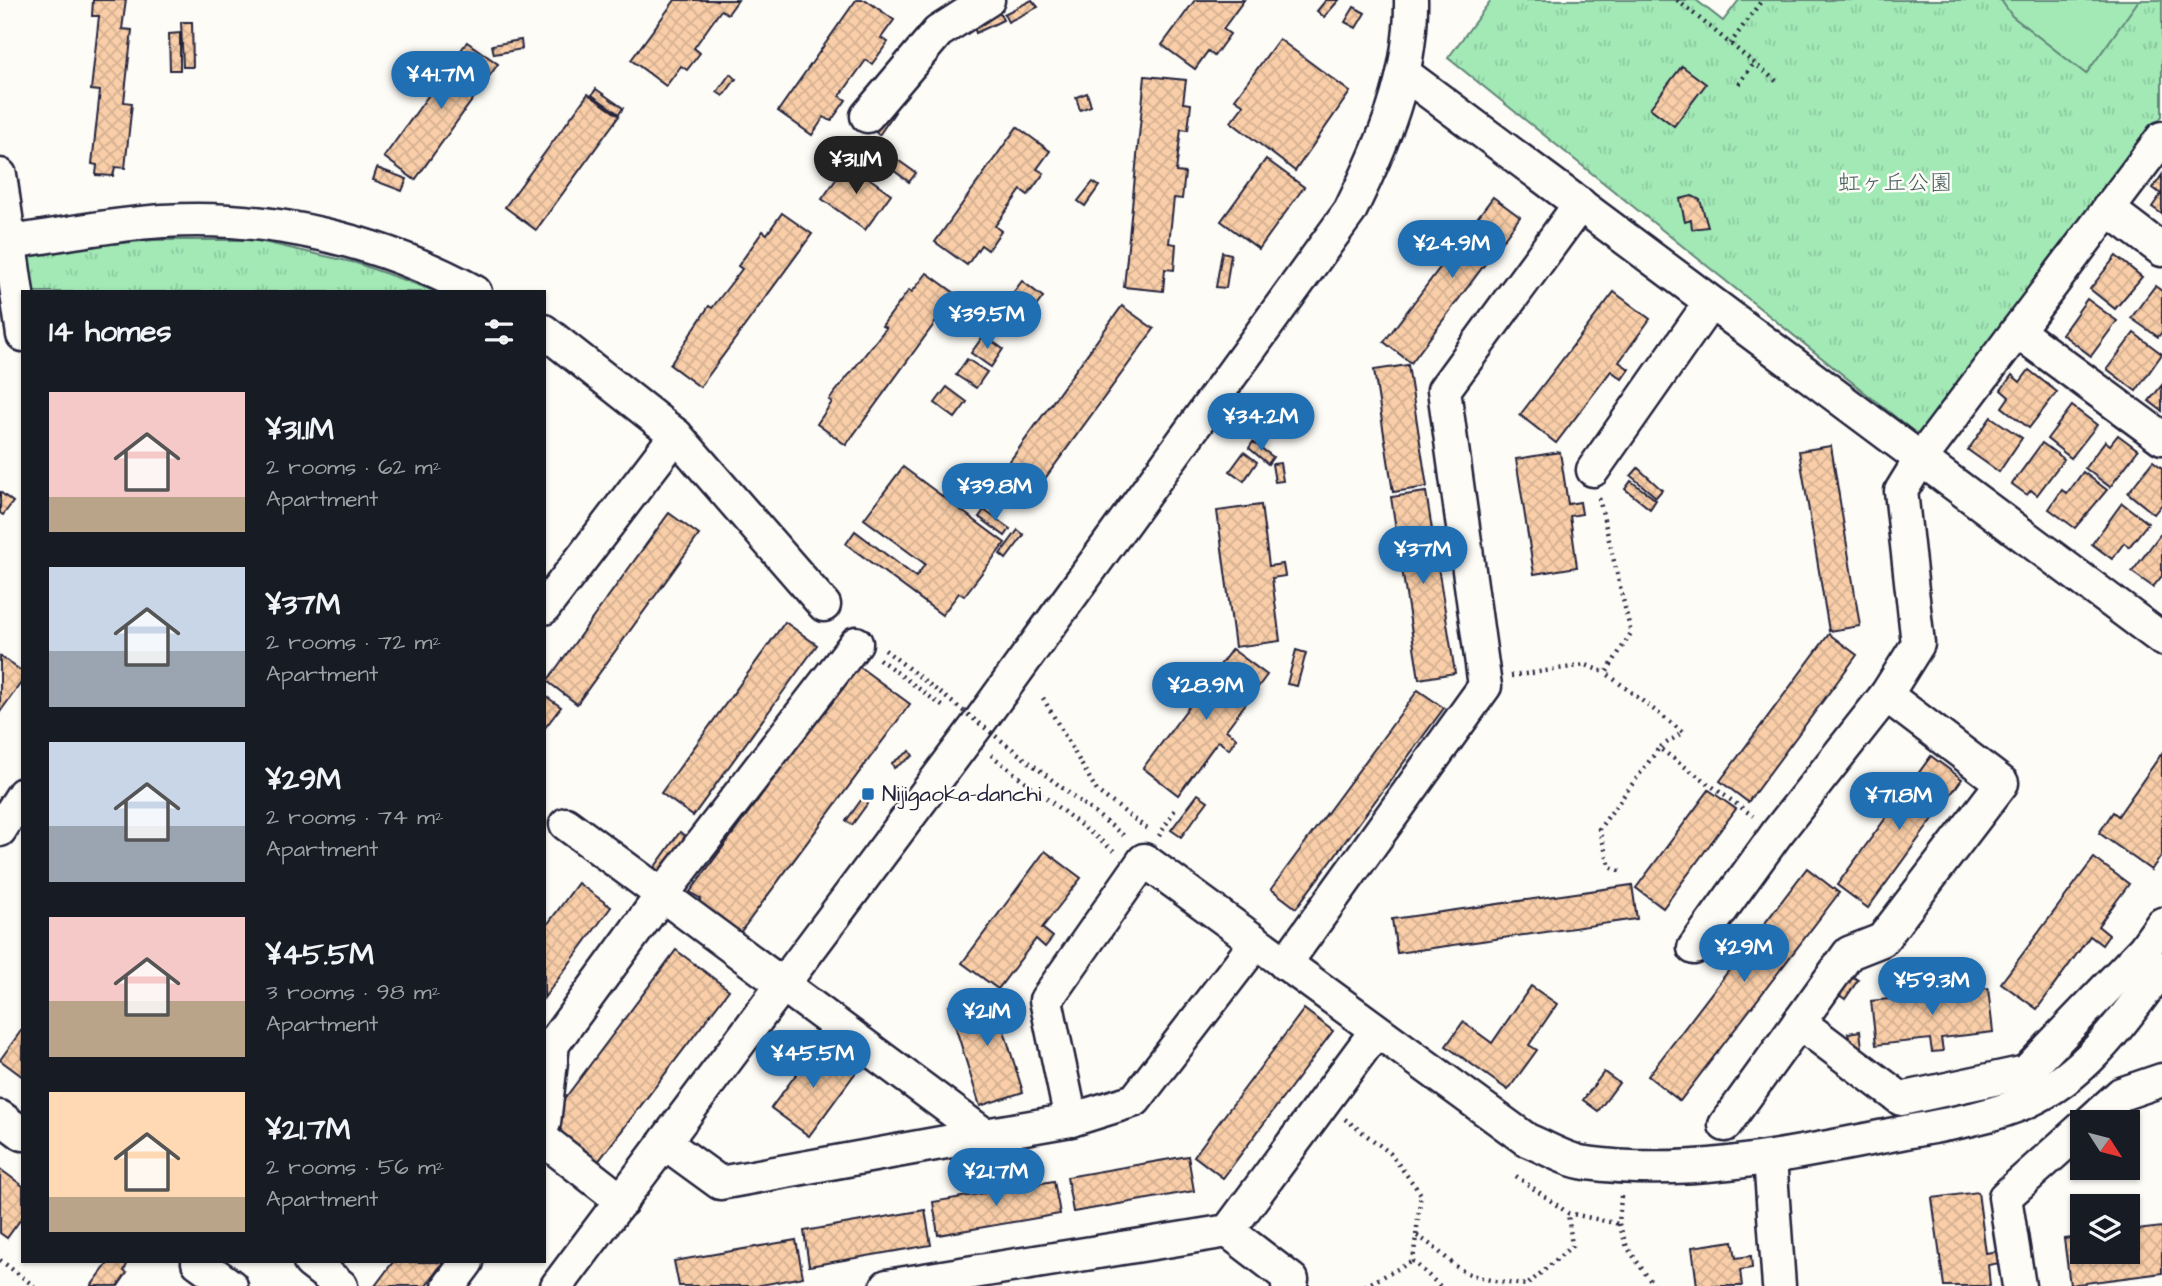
<!DOCTYPE html>
<html lang="en">
<head>
<meta charset="utf-8">
<style>
  body { margin:0; font-family:"Architects Daughter","Klee One",sans-serif; background:#242831; color:#f1f3f6; height:100vh; display:flex; flex-direction:column; font-size:26px; white-space:nowrap }
  * { box-sizing:border-box; margin:0 }
  p { font-size:23px; color:#9ea1a6 }
  .icon { flex:none; width:38px; height:38px; fill:none; stroke:currentColor; stroke-width:2; stroke-linecap:round; stroke-linejoin:round }
  .map { position:relative; flex:1; overflow:hidden }
  .panel { position:absolute; left:21px; top:290px; width:525px; height:973px; display:flex; flex-direction:column; background:#171b24; border-radius:0px; box-shadow:0 2px 5px #0004 }
  .panel>* { flex:none }
  .needle { width:46px; rotate:126deg }
  .buttons { position:absolute; left:2070px; top:1110px; display:grid; gap:14px }
  .buttons a { display:grid; place-items:center; width:70px; height:70px; border-radius:0px; background:#171b24; box-shadow:0 2px 5px #0004; font-size:35px }
  .price { position:absolute; translate:-50% -60px; padding:0 16px; border-radius:24px; background:#1f6fb2; color:#fff; font-size:23px; line-height:46px; filter:drop-shadow(0 2px 4px #0008) }
  .price::after { content:''; position:absolute; left:50%; top:42px; width:21px; height:16px; margin-left:-10px; background:inherit; clip-path:polygon(0 0,100% 0,50% 100%) }
  .price.active { background:#222; color:#fff }
  ul { padding:0; list-style:none }
  li { display:flex; align-items:center; gap:21px; height:175px; padding:0 28px }
  li span { display:grid; place-items:center; flex:none; width:196px; height:140px; border-radius:0px; color:#555 }
  li>.icon { margin-inline-start:auto }
  span .icon { width:84px; height:84px; fill:#fffc; stroke-width:1 }
  li b { font-size:30px }
  h2 { display:flex; justify-content:space-between; align-items:center; height:84px; padding:0 28px; font-size:30px }
  .map>svg:first-child { display:block }
  .park { fill:url(#park-tufts); stroke:#628678; stroke-width:2 }
  .pitch { fill:#a2e9b6; stroke:#628678; stroke-width:2 }
  .building { fill:url(#building-cross-hatch); stroke:#22223b; stroke-width:2 }
  .lines { fill:none; stroke-linecap:round; stroke-linejoin:round }
  .minor-casing { stroke:#22223b; stroke-width:37 }
  .path { stroke:#22223b; stroke-width:4.5; stroke-dasharray:2 5; stroke-linecap:butt }
  .minor { stroke:#fdfcf7; stroke-width:32 }
  .path-bridge { stroke:#22223b; stroke-width:4.5; stroke-dasharray:2 5; stroke-linecap:butt }
  .poi-dot { fill:#1f6fb2; stroke:#fdfcf7; stroke-width:2.5 }
  .labels { text-anchor:middle; dominant-baseline:central; stroke-width:5; stroke-linejoin:round; paint-order:stroke }
  .park-label { font-size:23px; fill:#485e60; stroke:#fdfcf7 }
  .poi-label { font-size:23px; fill:#22223b; stroke:#fdfcf7; text-anchor:start }
</style>
</head>
<body>
<div class="map">
<svg width="2162" height="1286" viewBox="0 0 2162 1286">
  <defs>
    <pattern id="park-tufts" width="24" height="20" patternUnits="userSpaceOnUse" patternTransform="scale(1.75)"><rect width="24" height="20" fill="#a2e9b6"/><path d="M3 7l-1-3M5 7V3M7 7l1-3M15 17l-1-3M17 17v-4M19 17l1-3" fill="none" stroke="#8bc89d"/></pattern>
    <pattern id="building-cross-hatch" width="8" height="8" patternUnits="userSpaceOnUse" patternTransform="scale(1.75)"><rect width="8" height="8" fill="#f9cea8"/><path d="M0 0l8 8M0 8l8-8" fill="none" stroke="#d5b192"/></pattern>
  </defs>
  <rect width="100%" height="100%" fill="#fdfcf7"/>
  <filter id="ink" filterUnits="userSpaceOnUse"><feTurbulence type="fractalNoise" baseFrequency=".0143" numOctaves="2"/><feDisplacementMap in="SourceGraphic" scale="14" xChannelSelector="R" yChannelSelector="G"/><feConvolveMatrix kernelMatrix="1 2 1 2 8 2 1 2 1" color-interpolation-filters="sRGB"/></filter>
  <g filter="url(#ink)">
    <g class="park">
      <polygon points="1491,0 1696,0 1723,21 1739,0 2162,0 2162,116 1934,448 1448,58"/>
      <polygon points="154,240 254,240 356,263 438,292 32,292 28,252"/>
    </g>
    <polygon class="pitch" points="2001,0 2139,0 2086,74 2012,16"/>
    <g class="building">
      <polygon points="93,0 126,0 122,29 132,30 124,102 132,103 125,168 115,167 113,176 96,175 97,165 92,164 100,91 91,90 99,16 92,16"/>
      <polygon points="675,0 738,0 728,14 721,10 694,48 700,53 687,70 681,66 666,86 631,60"/>
      <polygon points="856,0 866,0 894,20 881,38 888,42 872,64 866,60 840,96 846,100 831,121 824,117 812,135 778,111"/>
      <polygon points="1032,0 1038,7 1008,22 1004,14"/>
      <polygon points="1195,0 1244,0 1223,29 1230,34 1214,56 1208,51 1195,69 1162,45"/>
      <polygon points="1326,0 1339,0 1324,17 1317,11"/>
      <polygon points="1354,7 1365,13 1356,28 1345,22"/>
      <polygon points="999,12 1003,20 976,33 973,24"/>
      <polygon points="181,22 192,22 193,67 183,67"/>
      <polygon points="180,33 180,70 170,70 169,34"/>
      <polygon points="1279,39 1350,92 1295,171 1231,122 1244,105 1235,99"/>
      <polygon points="521,40 522,49 494,54 492,45"/>
      <polygon points="467,42 498,64 415,180 384,157"/>
      <polygon points="1682,66 1706,84 1674,126 1650,108"/>
      <polygon points="730,74 736,79 723,96 717,92"/>
      <polygon points="1145,76 1186,80 1183,103 1191,104 1188,130 1181,129 1176,172 1185,173 1182,199 1174,198 1169,243 1176,244 1174,270 1165,269 1163,291 1124,287"/>
      <polygon points="596,89 623,108 619,114 592,95"/>
      <polygon points="1087,93 1091,106 1080,110 1076,97"/>
      <polygon points="588,94 619,116 536,230 505,207"/>
      <polygon points="888,107 895,112 879,135 872,129"/>
      <polygon points="1017,127 1050,151 1037,169 1044,173 1028,195 1021,190 995,226 1001,231 988,250 981,245 967,265 935,242"/>
      <polygon points="855,147 885,151 883,164 853,160"/>
      <polygon points="895,158 916,173 909,182 888,166"/>
      <polygon points="1266,159 1304,187 1259,249 1221,221"/>
      <polygon points="848,163 891,194 865,230 822,199"/>
      <polygon points="377,168 407,179 402,191 373,180"/>
      <polygon points="2162,175 2162,214 2152,207 2161,194 2153,188"/>
      <polygon points="1093,182 1099,186 1085,206 1078,201"/>
      <polygon points="1692,196 1700,200 1708,227 1692,229 1691,220 1685,222 1680,199"/>
      <polygon points="1493,197 1520,217 1411,363 1384,342"/>
      <polygon points="782,213 812,234 700,387 670,365 709,306 712,308 742,269 738,266 763,231 767,234"/>
      <polygon points="1222,252 1231,254 1226,288 1216,287"/>
      <polygon points="2116,256 2142,277 2115,309 2090,289"/>
      <polygon points="927,273 956,294 846,445 817,424 832,402 829,400 886,328 882,326 909,290 912,292"/>
      <polygon points="1022,281 1043,297 1031,313 1010,297"/>
      <polygon points="2155,286 2162,291 2162,332 2158,337 2131,318"/>
      <polygon points="1614,292 1650,319 1619,362 1629,369 1622,379 1611,371 1556,443 1520,415"/>
      <polygon points="2087,299 2117,321 2091,356 2062,334"/>
      <polygon points="1122,306 1154,329 1030,499 999,476"/>
      <polygon points="2134,333 2162,354 2136,391 2107,369"/>
      <polygon points="984,335 1003,349 991,367 971,353"/>
      <polygon points="967,359 987,372 976,388 956,375"/>
      <polygon points="1408,365 1427,487 1393,492 1374,370"/>
      <polygon points="2029,370 2057,392 2029,428 2002,407 2009,397 2001,390 2012,375 2020,382"/>
      <polygon points="2162,385 2162,411 2149,401"/>
      <polygon points="947,387 967,402 955,418 935,403"/>
      <polygon points="2072,406 2097,425 2071,458 2047,439"/>
      <polygon points="1991,417 2022,438 1999,472 1968,450"/>
      <polygon points="2118,435 2138,450 2110,487 2085,468 2105,441 2110,445"/>
      <polygon points="1253,442 1273,457 1268,464 1249,448"/>
      <polygon points="2042,443 2064,459 2037,495 2031,490 2027,495 2012,484"/>
      <polygon points="1831,446 1860,626 1829,631 1799,451"/>
      <polygon points="1244,452 1257,462 1244,481 1230,471"/>
      <polygon points="1560,452 1568,504 1580,502 1582,514 1570,516 1577,567 1534,574 1516,459"/>
      <polygon points="2153,461 2162,468 2162,504 2154,514 2128,493"/>
      <polygon points="1280,463 1283,481 1275,482 1272,464"/>
      <polygon points="903,467 1005,543 964,596 959,593 942,615 846,544 855,531 916,577 925,564 864,519"/>
      <polygon points="1638,468 1662,490 1656,497 1631,476"/>
      <polygon points="2083,472 2107,490 2075,528 2049,509 2062,490 2067,494"/>
      <polygon points="1631,481 1656,500 1650,509 1625,489"/>
      <polygon points="0,492 13,502 3,515 0,513"/>
      <polygon points="1426,492 1455,673 1419,679 1391,497"/>
      <polygon points="2122,503 2148,523 2129,547 2124,543 2112,559 2092,544"/>
      <polygon points="1261,505 1269,566 1283,564 1285,576 1272,578 1280,641 1235,647 1217,511"/>
      <polygon points="984,510 1010,529 1005,536 979,517"/>
      <polygon points="669,513 699,535 577,704 547,681"/>
      <polygon points="1018,530 1024,535 1006,559 1000,554"/>
      <polygon points="2162,532 2162,576 2153,587 2132,572"/>
      <polygon points="785,622 817,645 693,816 661,793"/>
      <polygon points="1829,634 1857,655 1748,802 1720,781"/>
      <polygon points="1232,649 1267,675 1226,730 1237,738 1229,749 1218,741 1178,795 1143,768"/>
      <polygon points="1296,650 1306,653 1297,686 1287,684"/>
      <polygon points="0,656 23,672 23,680 0,712"/>
      <polygon points="857,665 910,704 736,938 694,907 701,899 690,892"/>
      <polygon points="1418,690 1444,708 1296,908 1271,889"/>
      <polygon points="544,695 561,707 544,729"/>
      <polygon points="910,751 913,756 894,768 892,763"/>
      <polygon points="2162,753 2162,855 2151,870 2099,833 2113,812 2118,816"/>
      <polygon points="1931,756 1962,779 1868,908 1837,885"/>
      <polygon points="1709,790 1736,809 1663,908 1636,888"/>
      <polygon points="1198,794 1208,801 1181,837 1171,830"/>
      <polygon points="864,796 870,800 852,825 846,821"/>
      <polygon points="680,832 688,838 663,874 654,868"/>
      <polygon points="1045,851 1081,878 1042,928 1053,937 1045,947 1036,939 998,989 962,963"/>
      <polygon points="2094,858 2129,884 2098,926 2109,935 2102,945 2090,936 2037,1009 2001,983"/>
      <polygon points="1807,868 1839,893 1680,1101 1648,1076"/>
      <polygon points="578,883 611,907 544,998 544,929"/>
      <polygon points="1632,885 1637,919 1397,953 1392,919"/>
      <polygon points="676,950 729,990 594,1167 555,1139 561,1130 548,1121"/>
      <polygon points="1847,973 1858,980 1845,999 1835,992"/>
      <polygon points="1531,986 1557,1004 1529,1045 1537,1050 1508,1090 1446,1046 1463,1022 1492,1043"/>
      <polygon points="1988,988 1993,1032 1941,1038 1943,1051 1932,1052 1930,1039 1876,1045 1871,1001"/>
      <polygon points="993,993 1000,1016 1010,1013 1014,1023 1003,1027 1023,1092 980,1106 949,1006"/>
      <polygon points="1304,1009 1333,1031 1223,1178 1194,1156"/>
      <polygon points="23,1028 23,1077 0,1060"/>
      <polygon points="1860,1031 1862,1047 1851,1049 1848,1033"/>
      <polygon points="818,1045 856,1072 809,1136 771,1108"/>
      <polygon points="1604,1072 1619,1083 1598,1111 1583,1100"/>
      <polygon points="1188,1156 1194,1191 1073,1212 1067,1177"/>
      <polygon points="0,1169 23,1186 23,1216 7,1238 0,1233"/>
      <polygon points="1054,1181 1060,1214 938,1235 933,1202"/>
      <polygon points="1978,1192 1986,1253 1998,1251 2000,1263 1988,1265 1990,1286 1944,1286 1932,1198"/>
      <polygon points="925,1210 931,1245 809,1266 804,1231"/>
      <polygon points="2162,1227 2162,1273 2070,1285 2064,1239 2082,1237 2082,1251 2128,1251 2128,1231"/>
      <polygon points="796,1240 803,1277 756,1286 679,1286 674,1261"/>
      <polygon points="1733,1241 1736,1258 1751,1256 1752,1268 1740,1270 1742,1286 1697,1286 1692,1247"/>
      <polygon points="109,1262 128,1262 124,1271 127,1273 118,1286 91,1286"/>
      <polygon points="393,1262 443,1262 426,1286 375,1286"/>
    </g>
    <g class="lines">
      <g class="minor-casing">
        <g id="minor">
          <polyline points="1405,74 2162,639"/>
          <polyline points="867,116 938,32 988,0"/>
          <polyline points="0,175 23,335"/>
          <polyline points="2108,209 2162,250"/>
          <path d="M10,242C60,235 112,224 163,221C270,214 382,241 475,292"/>
          <polyline points="544,331 676,435 824,605"/>
          <polyline points="2017,331 2162,438"/>
          <polyline points="1593,470 1710,303"/>
          <polyline points="544,608 676,435"/>
          <polyline points="566,824 662,895 856,643"/>
          <polyline points="0,830 23,794"/>
          <polyline points="1694,948 1777,833 1886,695 1918,644 1901,491 1920,460 2162,138"/>
          <polyline points="1285,964 1485,686 1444,390 1580,204"/>
          <polyline points="1799,1022 1901,1099 2026,1072 2144,949 2162,924"/>
          <polyline points="0,1117 23,1134"/>
          <path d="M1071,1120L1046,1000L1144,860L1527,1140C1545,1147 1567,1161 1586,1163C1690,1177 1789,1155 1890,1135C1936,1126 1985,1120 2028,1101C2087,1075 2125,1018 2162,968"/>
          <polyline points="2090,1122 2121,1094 2162,1080"/>
          <polyline points="544,1123 553,1044 662,895 985,1135 1071,1120 1135,1100 1255,944"/>
          <polyline points="1725,1125 1849,953 1882,940 2002,783 1886,695"/>
          <polyline points="544,1140 622,1201"/>
          <polyline points="665,1143 720,1183 985,1135"/>
          <polyline points="1770,1158 1779,1286"/>
          <polyline points="1228,1231 1292,1280 1288,1286"/>
          <polyline points="198,1262 231,1286"/>
          <polyline points="310,1262 341,1286"/>
          <polyline points="449,1286 467,1262"/>
          <path d="M557,1286L978,724L1350,211C1383,143 1412,78 1411,0"/>
          <polyline points="887,1286 1228,1231 1376,1031"/>
          <polyline points="2019,1286 2005,1197 2082,1128"/>
        </g>
      </g>
      <g class="path">
        <polyline points="1677,0 1776,81"/>
        <polyline points="1730,44 1762,0"/>
        <polyline points="1739,84 1754,63"/>
        <polyline points="1599,498 1631,633 1606,673 1683,732 1659,748 1753,816"/>
        <polyline points="879,659 945,708"/>
        <polyline points="1511,676 1586,665 1606,673"/>
        <polyline points="1043,698 1097,791 1150,831"/>
        <polyline points="991,755 1114,851"/>
        <polyline points="1083,804 1127,838"/>
        <polyline points="1159,836 1177,806"/>
        <polyline points="1620,871 1610,867 1599,829 1659,748"/>
        <polyline points="1345,1119 1390,1153 1421,1194 1413,1261 1440,1286"/>
        <polyline points="1516,1176 1568,1213 1619,1224"/>
        <polyline points="1621,1196 1619,1224 1627,1247 1654,1286"/>
        <path d="M1417,1236C1432,1244 1443,1256 1457,1267C1475,1280 1506,1283 1527,1285L1572,1246L1568,1213"/>
        <polyline points="0,1260 34,1286"/>
        <polyline points="1365,1286 1413,1261"/>
      </g>
      <use href="#minor" class="minor"/>
      <polyline class="path-bridge" points="885,650 1083,804"/>
    </g>
  </g>
  <rect class="poi-dot" x="861" y="787" width="14" height="14" rx="3.5"/>
  <g class="labels">
    <g class="park-label">
      <text x="1895" y="183">虹ヶ丘公園</text>
    </g>
    <g class="poi-label">
      <text x="882" y="794">Nijigaoka-danchi</text>
    </g>
  </g>
</svg>
<div class="buttons">
<a><svg class="needle" viewBox="-14 -14 28 28"><path d="M0-13l5 13h-10z" fill="#e53935"/><path d="M0 13l5-13h-10z" fill="#9ea1a6"/></svg></a>
<a><svg class="icon" aria-label="layers" viewBox="0 0 24 24"><path d="M12 4l9 5-9 5-9-5zM3 14l9 5 9-5"/></svg></a>
</div>
<b class="price" style="left:441px;top:111px">¥41.7M</b>
<b class="price active" style="left:856px;top:196px">¥31.1M</b>
<b class="price" style="left:1452px;top:280px">¥24.9M</b>
<b class="price" style="left:987px;top:351px">¥39.5M</b>
<b class="price" style="left:1261px;top:453px">¥34.2M</b>
<b class="price" style="left:995px;top:523px">¥39.8M</b>
<b class="price" style="left:1423px;top:586px">¥37M</b>
<b class="price" style="left:1206px;top:722px">¥28.9M</b>
<b class="price" style="left:1899px;top:832px">¥71.8M</b>
<b class="price" style="left:1744px;top:984px">¥29M</b>
<b class="price" style="left:1932px;top:1017px">¥59.3M</b>
<b class="price" style="left:987px;top:1048px">¥21M</b>
<b class="price" style="left:813px;top:1090px">¥45.5M</b>
<b class="price" style="left:996px;top:1208px">¥21.7M</b>
<section class="panel">
<h2>14 homes<svg class="icon" aria-label="filters" viewBox="0 0 24 24"><path d="M4 7h16M4 17h16"/><circle cx="9" cy="7" r="2"/><circle cx="15" cy="17" r="2"/></svg></h2>
<ul>
<li><span style="background:linear-gradient(#f6c9c9 75%,#b9a48a 0)"><svg class="icon" aria-label="home" viewBox="0 0 24 24"><path d="M3 11l9-7 9 7M6 9v11h12V9"/></svg></span><div><b>¥31.1M</b><p>2 rooms · 62 m²</p><p>Apartment</p></div></li>
<li><span style="background:linear-gradient(#c9d6e8 60%,#9aa5b1 0)"><svg class="icon" aria-label="home" viewBox="0 0 24 24"><path d="M3 11l9-7 9 7M6 9v11h12V9"/></svg></span><div><b>¥37M</b><p>2 rooms · 72 m²</p><p>Apartment</p></div></li>
<li><span style="background:linear-gradient(#c9d6e8 60%,#9aa5b1 0)"><svg class="icon" aria-label="home" viewBox="0 0 24 24"><path d="M3 11l9-7 9 7M6 9v11h12V9"/></svg></span><div><b>¥29M</b><p>2 rooms · 74 m²</p><p>Apartment</p></div></li>
<li><span style="background:linear-gradient(#f6c9c9 60%,#b9a48a 0)"><svg class="icon" aria-label="home" viewBox="0 0 24 24"><path d="M3 11l9-7 9 7M6 9v11h12V9"/></svg></span><div><b>¥45.5M</b><p>3 rooms · 98 m²</p><p>Apartment</p></div></li>
<li><span style="background:linear-gradient(#ffd9b3 75%,#b9a48a 0)"><svg class="icon" aria-label="home" viewBox="0 0 24 24"><path d="M3 11l9-7 9 7M6 9v11h12V9"/></svg></span><div><b>¥21.7M</b><p>2 rooms · 56 m²</p><p>Apartment</p></div></li>
</ul>
</section>
</div>
</body>
</html>
